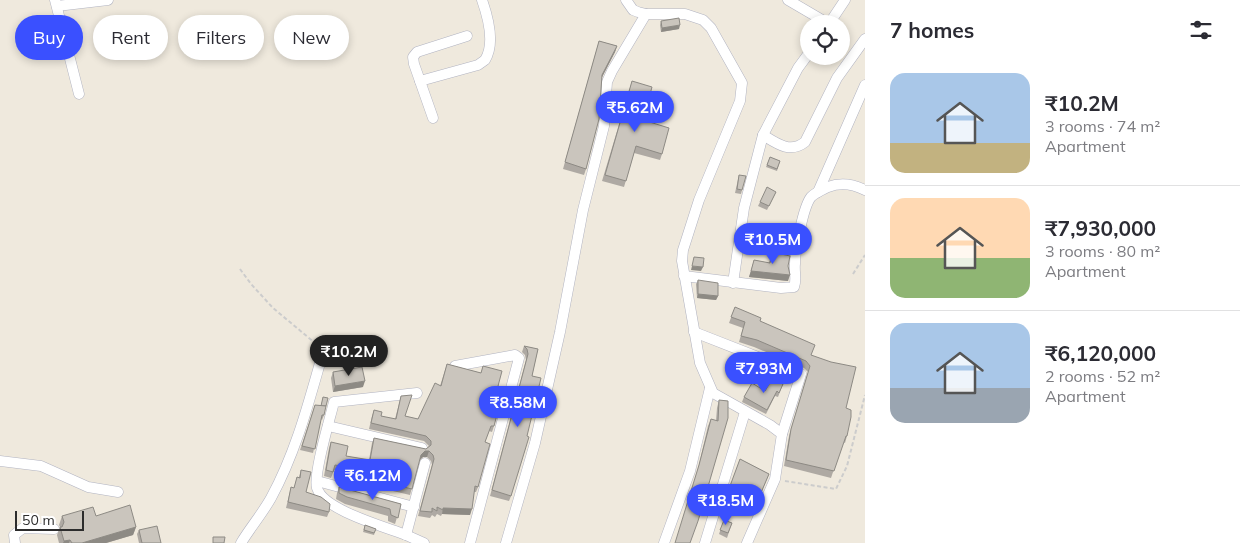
<!DOCTYPE html>
<html lang="en">
<head>
<meta charset="utf-8">
<style>
  body { margin:0; font-family:Mulish,sans-serif; background:#f2f2f3; color:#2b2b33; height:100vh; display:flex; flex-direction:column; font-size:19px; white-space:nowrap }
  * { box-sizing:border-box; margin:0 }
  p { font-size:16px; color:#7c7c81 }
  .icon { flex:none; width:28px; height:28px; fill:none; stroke:currentColor; stroke-width:2; stroke-linecap:round; stroke-linejoin:round }
  .map { position:relative; flex:1; overflow:hidden }
  .side { display:flex; flex-direction:column; background:#fff; width:375px }
  .side>* { flex:none }
  .guide { position:absolute; left:15px; top:15px; width:475px; height:45px; display:flex; gap:10px }
  .controls { position:absolute; left:800px; top:15px; display:grid; gap:10px }
  .controls a { display:grid; place-items:center; width:50px; height:50px; border-radius:50%; background:#fff; box-shadow:0 2px 8px #0003; font-size:25px }
  .scale { position:absolute; left:15px; bottom:12px; width:69px; box-sizing:border-box; padding-left:5px; border:2px solid #2c2c2c; border-top:0; font-size:14px; line-height:18px; white-space:nowrap; color:#2c2c2c; -webkit-text-stroke:4px #fff; paint-order:stroke }
  .price { position:absolute; translate:-50% -42px; padding:0 11px; border-radius:18px; background:#3a50ff; color:#fff; font-size:16px; line-height:32px; filter:drop-shadow(0 1px 2px #0008) }
  .price::after { content:''; position:absolute; left:50%; top:30px; width:15px; height:11px; margin-left:-8px; background:inherit; clip-path:polygon(0 0,100% 0,50% 100%) }
  .price.active { background:#222; color:#fff }
  ul { padding:0; list-style:none }
  li { display:flex; align-items:center; gap:15px; height:125px; padding:0 25px }
  li+li { border-top:1px solid #e1e1e2 }
  li span { display:grid; place-items:center; flex:none; width:140px; height:100px; border-radius:15px; color:#555 }
  li>.icon { margin-inline-start:auto }
  span .icon { width:60px; height:60px; fill:#fffc; stroke-width:1 }
  li b { font-size:21px }
  h2 { display:flex; justify-content:space-between; align-items:center; height:60px; padding:0 25px; font-size:21px }
  .pill { padding:0 18px; border-radius:22px; background:#fff; box-shadow:0 2px 8px #0003; font-size:18px; line-height:45px }
  .pill.active { background:#3a50ff; color:#fff }
  main { display:flex; flex:1; min-height:0 }
  .map>svg:first-child { display:block }
  .lines { fill:none; stroke-linecap:round; stroke-linejoin:round }
  .minor-casing { stroke:#b1b3c1; stroke-width:11 }
  .path { stroke:#ccc; stroke-width:2; stroke-dasharray:4 2.5; stroke-linecap:butt }
  .minor { stroke:#fff; stroke-width:10 }
  .wall { fill:#aea9a3 }
  .shaded-wall { fill:#8d8a84 }
  .building { fill:#cac5bd; stroke:#8d8a84 }
</style>
</head>
<body>
<main>
<div class="map">
<svg width="865" height="543" viewBox="0 0 865 543">
  <rect width="100%" height="100%" fill="#efe9dd"/>
  <g class="lines">
    <g class="minor-casing">
      <g id="minor">
        <polyline points="55,0 79,94"/>
        <polyline points="626,0 633,10 638,12 646,14 685,14 703,20 711,28 742,83 740,101 699,200 683,250 682,261 700,363 713,393 770,425 782,434 775,479 747,543"/>
        <polyline points="788,0 829,24"/>
        <polyline points="57,6 108,0"/>
        <polyline points="829,24 845,0"/>
        <path d="M420,81L478,65L485,60C495,44 488,17 482,0"/>
        <polyline points="433,118 414,64 413,57 417,52 467,36"/>
        <path d="M763,135C776,143 790,154 805,142L837,78L865,39"/>
        <polyline points="818,192 865,85"/>
        <path d="M684,276L781,288L794,287C797,280 794,272 795,264C795,251 803,207 811,197C816,192 822,190 828,187C841,182 853,184 865,190"/>
        <polyline points="733,283 744,208 763,135 798,68 809,53"/>
        <polyline points="694,332 801,374 782,434"/>
        <polyline points="455,366 510,356 515,355 519,358 470,543"/>
        <polyline points="328,426 422,448"/>
        <polyline points="0,461 41,466 88,487 118,492"/>
        <polyline points="317,481 414,507"/>
        <path d="M406,535C386,527 323,510 317,488C313,474 330,419 334,402L417,393"/>
        <polyline points="15,543 14,535 23,528 54,529"/>
        <path d="M241,543C250,528 262,514 271,498C294,456 307,409 320,363"/>
        <polyline points="424,543 406,535 425,463"/>
        <polyline points="506,543 535,443 560,332 583,210 604,126 607,82 612,71 646,14"/>
        <polyline points="664,543 690,471 710,388"/>
        <polyline points="705,543 745,412"/>
      </g>
    </g>
    <g class="path">
      <polyline points="240,269 251,284 273,308 315,343 318,354"/>
      <polyline points="853,274 865,255"/>
      <polyline points="785,481 836,489 847,466 865,395"/>
    </g>
    <use href="#minor" class="minor"/>
  </g>
  <g class="wall">
    <polygon points="661,21 679,29 661,32 660,25"/>
    <polygon points="599,41 617,46 615,52 602,77 586,169 584,175 563,169"/>
    <polygon points="632,81 643,120 662,154 660,160 634,153 624,187 602,181"/>
    <polygon points="770,157 780,161 777,171 766,167"/>
    <polygon points="739,175 742,190 741,194 735,193"/>
    <polygon points="776,192 767,210 758,206 760,202"/>
    <polygon points="772,252 788,266 788,281 749,277 754,260 769,263"/>
    <polygon points="698,280 718,296 716,300 697,298 696,284"/>
    <polygon points="735,307 760,321 811,355 846,408 847,436 845,443 843,442 831,478 784,466 789,436 808,372 804,368 754,347 739,342 743,328 729,323"/>
    <polygon points="524,346 538,349 532,376 511,496 509,501 490,496 526,360 525,355 522,352"/>
    <polygon points="447,364 481,373 483,366 498,386 494,426 492,432 489,431 485,442 478,487 476,492 474,492 470,515 442,514 441,516 437,514 435,517 432,515 430,518 418,516 432,465 431,461 427,457 423,457 419,460 410,495 380,488 379,491 363,486 365,476 334,470 331,478 324,476 329,448 331,442 346,456 369,460 372,443 374,438 426,449 429,446 424,441 369,429 372,416 374,410 381,416 395,419 401,396 405,416 418,419 440,386"/>
    <polygon points="333,372 363,387 333,392 331,378"/>
    <polygon points="783,384 778,397 775,396 766,414 742,402 744,397"/>
    <polygon points="323,397 324,415 322,420 321,419 313,453 300,450 315,405 321,406"/>
    <polygon points="719,400 728,401 697,473 708,426 711,419 716,421 717,408"/>
    <polygon points="740,459 769,474 758,501 728,492"/>
    <polygon points="301,470 306,492 329,512 327,517 286,508 291,487 294,488 297,477 299,477"/>
    <polygon points="339,487 401,504 395,524 388,521 388,516 345,504 336,499 337,493"/>
    <polygon points="62,516 96,516 136,527 133,535 106,543 59,543 57,535 60,527 59,525"/>
    <polygon points="724,520 732,523 727,538 719,534"/>
    <polygon points="365,525 376,529 374,535 363,532"/>
    <polygon points="139,530 161,543 139,543 137,534"/>
  </g>
  <g class="shaded-wall">
    <polygon points="680,25 679,29 661,32 662,28"/>
    <polygon points="617,46 615,52 600,81 602,75"/>
    <polygon points="692,266 703,267 701,271 691,270"/>
    <polygon points="751,271 790,275 788,281 749,277"/>
    <polygon points="698,294 718,296 716,300 697,298"/>
    <polygon points="365,381 363,387 333,392 335,386"/>
    <polygon points="425,451 429,451 427,457 423,457 419,461 421,455"/>
    <polygon points="443,508 472,509 470,515 442,514"/>
    <polygon points="136,527 133,535 106,543 82,543"/>
    <polygon points="70,540 69,543 63,543 64,541"/>
  </g>
  <g class="building">
    <polygon points="679,18 680,25 662,28 661,21"/>
    <polygon points="599,41 617,46 602,75 599,119 586,169 565,162"/>
    <polygon points="632,81 652,87 643,120 669,128 662,154 636,146 626,181 605,175"/>
    <polygon points="770,157 780,161 777,169 767,165"/>
    <polygon points="739,175 746,176 742,190 737,189"/>
    <polygon points="767,187 776,192 769,206 760,202"/>
    <polygon points="772,252 790,256 788,266 790,275 751,271 754,260 770,263"/>
    <polygon points="694,257 704,258 703,267 692,266"/>
    <polygon points="698,280 718,283 718,296 698,294"/>
    <polygon points="735,307 761,318 760,321 815,345 811,355 831,362 856,367 846,408 851,410 851,417 847,436 846,436 834,471 786,460 791,429 810,366 806,361 757,340 741,336 745,322 731,317"/>
    <polygon points="524,346 538,349 532,376 541,378 527,436 529,437 511,496 492,490 528,354 527,349"/>
    <polygon points="447,364 481,373 483,366 502,371 498,386 504,388 494,426 491,426 485,442 490,444 478,487 475,486 472,509 443,508 443,510 437,507 437,511 432,508 432,512 420,511 434,459 433,455 429,451 425,451 421,455 412,489 382,482 381,485 365,481 367,470 335,465 333,472 326,470 331,442 348,446 346,456 370,460 374,438 426,449 431,445 431,441 426,436 371,423 374,410 382,412 381,416 396,419 401,396 412,395 405,416 418,419 435,383 441,386"/>
    <polygon points="362,367 365,381 335,386 333,372"/>
    <polygon points="772,379 783,384 779,393 777,391 767,410 744,397 752,383 765,391"/>
    <polygon points="323,397 328,398 326,406 321,406"/>
    <polygon points="719,400 728,401 728,418 698,521 690,543 675,543 699,465 711,419 718,421"/>
    <polygon points="315,405 326,406 324,415 322,415 315,449 302,446"/>
    <polygon points="740,459 769,474 760,495 730,486"/>
    <polygon points="301,470 311,472 306,492 321,497 330,504 329,512 288,502 291,487 294,488 297,477 300,478"/>
    <polygon points="339,487 401,504 398,518 391,515 390,509 347,497 339,493"/>
    <polygon points="130,505 136,527 82,543 72,543 70,540 64,541 60,527 62,527 64,522 62,516 93,507 96,516"/>
    <polygon points="724,520 732,523 728,533 720,530"/>
    <polygon points="365,525 376,529 374,533 364,530"/>
    <polygon points="157,526 161,543 142,543 139,530"/>
    <polygon points="213,537 225,537 224,543 213,543"/>
  </g>
</svg>
<div class="controls">
<a><svg class="icon" aria-label="locate" viewBox="0 0 24 24"><circle cx="12" cy="12" r="6"/><path d="M12 2v4M12 18v4M2 12h4M18 12h4"/></svg></a>
</div>
<div class="scale">50 m</div>
<b class="price" style="left:635px;top:133px">₹5.62M</b>
<b class="price" style="left:773px;top:265px">₹10.5M</b>
<b class="price active" style="left:349px;top:377px">₹10.2M</b>
<b class="price" style="left:764px;top:394px">₹7.93M</b>
<b class="price" style="left:518px;top:428px">₹8.58M</b>
<b class="price" style="left:373px;top:501px">₹6.12M</b>
<b class="price" style="left:726px;top:526px">₹18.5M</b>
<div class="guide">
<a class="pill active">Buy</a>
<a class="pill">Rent</a>
<a class="pill">Filters</a>
<a class="pill">New</a>
</div>
</div>
<section class="side">
<h2>7 homes<svg class="icon" aria-label="filters" viewBox="0 0 24 24"><path d="M4 7h16M4 17h16"/><circle cx="9" cy="7" r="2"/><circle cx="15" cy="17" r="2"/></svg></h2>
<ul>
<li><span style="background:linear-gradient(#a9c7e8 70%,#c2b280 0)"><svg class="icon" aria-label="home" viewBox="0 0 24 24"><path d="M3 11l9-7 9 7M6 9v11h12V9"/></svg></span><div><b>₹10.2M</b><p>3 rooms · 74 m²</p><p>Apartment</p></div></li>
<li><span style="background:linear-gradient(#ffd9b3 60%,#8fb573 0)"><svg class="icon" aria-label="home" viewBox="0 0 24 24"><path d="M3 11l9-7 9 7M6 9v11h12V9"/></svg></span><div><b>₹7,930,000</b><p>3 rooms · 80 m²</p><p>Apartment</p></div></li>
<li><span style="background:linear-gradient(#a9c7e8 65%,#9aa5b1 0)"><svg class="icon" aria-label="home" viewBox="0 0 24 24"><path d="M3 11l9-7 9 7M6 9v11h12V9"/></svg></span><div><b>₹6,120,000</b><p>2 rooms · 52 m²</p><p>Apartment</p></div></li>
</ul>
</section>
</main>
</body>
</html>
